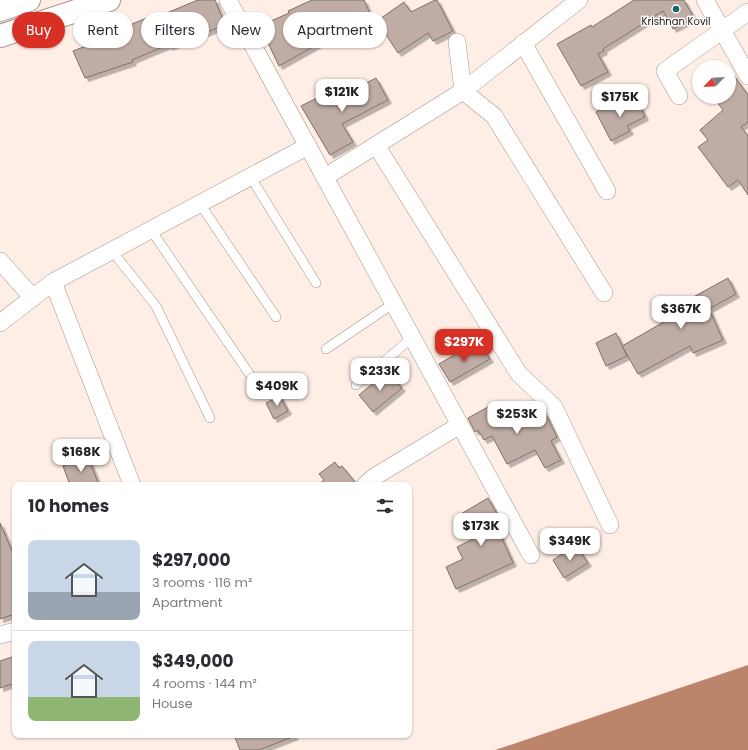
<!DOCTYPE html>
<html lang="en">
<head>
<meta charset="utf-8">
<style>
  body { margin:0; font-family:Poppins,sans-serif; background:#f7f7f7; color:#2b2b33; height:100vh; display:flex; flex-direction:column; font-size:15px; white-space:nowrap }
  * { box-sizing:border-box; margin:0 }
  p { font-size:13px; color:#7c7c81 }
  .icon { flex:none; width:22px; height:22px; fill:none; stroke:currentColor; stroke-width:2; stroke-linecap:round; stroke-linejoin:round }
  .map { position:relative; flex:1; overflow:hidden }
  .side { position:absolute; left:12px; top:482px; width:400px; height:256px; display:flex; flex-direction:column; background:#fff; border-radius:8px; box-shadow:0 1px 3px #0004 }
  .side>* { flex:none }
  .banner { position:absolute; left:12px; top:12px; width:400px; height:36px; display:flex; gap:8px }
  .needle { width:26px; rotate:246deg }
  .controls { position:absolute; left:692px; top:60px; display:grid; gap:8px }
  .controls a { display:grid; place-items:center; width:44px; height:44px; border-radius:50%; background:#fff; box-shadow:0 1px 3px #0004; font-size:20px }
  .price { position:absolute; translate:-50% -34px; padding:0 9px; border-radius:8px; background:#fff; color:#222; font-size:13px; line-height:26px; filter:drop-shadow(0 1px 2px #0008) }
  .price::after { content:''; position:absolute; left:50%; top:24px; width:12px; height:9px; margin-left:-6px; background:inherit; clip-path:polygon(0 0,100% 0,50% 100%) }
  .price.active { background:#d93025; color:#fff }
  ul { padding:0; list-style:none }
  li { display:flex; align-items:center; gap:12px; height:100px; padding:0 16px }
  li+li { border-top:1px solid #e1e1e2 }
  li span { display:grid; place-items:center; flex:none; width:112px; height:80px; border-radius:8px; color:#555 }
  li>.icon { margin-inline-start:auto }
  span .icon { width:48px; height:48px; fill:#fffc; stroke-width:1 }
  li b { font-size:17px }
  h2 { display:flex; justify-content:space-between; align-items:center; height:48px; padding:0 16px; font-size:17px }
  .chip { padding:0 14px; border-radius:18px; background:#fff; box-shadow:0 1px 3px #0004; font-size:14px; line-height:36px }
  .chip.active { background:#d93025; color:#fff }
  .map>svg:first-child { display:block }
  .water { fill:#bc856b }
  .building { fill:#bfaca4; stroke:#806e66; filter:url(#shadow) }
  .lines { fill:none; stroke-linecap:round; stroke-linejoin:round }
  .service-casing { stroke:#a8968d; stroke-width:10 }
  .minor-casing { stroke:#a8968d; stroke-width:18 }
  .trunk-casing { stroke:#a8968d; stroke-width:24 }
  .service { stroke:#fff; stroke-width:9 }
  .minor { stroke:#fff; stroke-width:17 }
  .trunk { stroke:#fff; stroke-width:22 }
  .poi-dot { fill:#166567; stroke:#fff; stroke-width:1.5 }
  .labels { text-anchor:middle; dominant-baseline:central; stroke-width:3; stroke-linejoin:round; paint-order:stroke }
  .poi-label { font-size:10px; fill:#18120f; stroke:#fff }
</style>
</head>
<body>
<div class="map">
<svg width="748" height="750" viewBox="0 0 748 750">
  <defs>
    <filter id="shadow"><feDropShadow dx="3.5" dy="3.5" stdDeviation="0" flood-color="#0004"/></filter>
  </defs>
  <rect width="100%" height="100%" fill="#feeee6"/>
  <polygon class="water" points="748,665 748,750 495,750"/>
  <g class="building">
    <polygon points="198,0 215,0 225,25 169,47 168,45 132,60 133,62 85,78 73,51 133,28 132,24 156,14 157,17"/>
    <polygon points="312,0 364,0 372,18 329,38 279,66 260,26 289,13 288,11"/>
    <polygon points="435,0 437,0 453,31 433,41 428,33 398,53 377,21 404,2 411,12"/>
    <polygon points="634,0 684,0 694,18 673,29 663,11 603,49 604,51 598,54 608,72 581,86 557,44 591,25 592,27"/>
    <polygon points="729,69 748,95 748,122 741,127 748,136 748,195 738,180 728,187 698,147 708,140 700,130 723,110 713,97 729,97"/>
    <polygon points="376,78 388,100 342,124 353,142 330,155 301,106 329,92 333,100"/>
    <polygon points="636,97 645,117 627,126 630,131 611,141 596,112 615,102 618,107"/>
    <polygon points="728,278 736,294 709,309 723,340 693,353 690,346 638,374 622,346 669,319 666,312"/>
    <polygon points="616,333 627,356 606,366 596,343"/>
    <polygon points="481,345 490,359 450,382 439,364 466,348 468,352"/>
    <polygon points="388,371 402,388 373,412 359,395"/>
    <polygon points="280,396 288,411 274,419 266,403"/>
    <polygon points="499,401 516,428 545,413 557,437 551,441 561,460 545,468 535,450 507,464 492,436 484,440 478,430 475,432 468,418"/>
    <polygon points="88,457 99,485 70,485 63,466"/>
    <polygon points="335,462 339,468 342,466 355,482 355,485 318,485 324,480 319,474"/>
    <polygon points="488,498 505,528 499,532 513,563 456,589 446,567 463,559 457,547 475,538 461,514"/>
    <polygon points="0,523 15,558 15,614 0,619"/>
    <polygon points="576,545 588,563 564,578 553,560"/>
    <polygon points="15,656 15,683 0,688 0,661"/>
    <polygon points="234,735 294,735 295,736 259,750 240,750"/>
  </g>
  <g class="lines">
    <g class="service-casing">
      <g id="service">
        <polyline points="250,176 316,283"/>
        <polyline points="200,204 276,317"/>
        <polyline points="151,230 259,388"/>
        <polyline points="112,251 156,306 210,418"/>
        <polyline points="326,349 394,303"/>
        <polyline points="356,385 413,337"/>
      </g>
    </g>
    <g class="minor-casing">
      <g id="minor">
        <polyline points="228,0 531,555"/>
        <polyline points="705,0 748,76"/>
        <polyline points="457,42 463,91 494,116 604,293"/>
        <polyline points="523,43 607,191"/>
        <polyline points="679,96 665,71 748,12"/>
        <polyline points="376,145 519,374 554,407 610,525"/>
        <polyline points="325,177 463,91 579,0"/>
        <polyline points="0,261 33,298"/>
        <polyline points="53,282 132,485"/>
        <polyline points="0,323 53,282 308,146"/>
        <polyline points="365,485 374,477 460,425"/>
        <polyline points="0,635 15,631"/>
      </g>
    </g>
    <g class="trunk-casing">
      <g id="trunk">
        <polyline points="0,10 29,0"/>
        <polyline points="0,36 109,0"/>
      </g>
    </g>
    <use href="#service" class="service"/>
    <use href="#minor" class="minor"/>
    <use href="#trunk" class="trunk"/>
  </g>
  <circle class="poi-dot" cx="676" cy="9" r="4"/>
  <g class="labels">
    <g class="poi-label">
      <text x="676" y="21">Krishnan Kovil</text>
    </g>
  </g>
</svg>
<div class="controls">
<a><svg class="needle" viewBox="-14 -14 28 28"><path d="M0-13l5 13h-10z" fill="#e53935"/><path d="M0 13l5-13h-10z" fill="#7c7c81"/></svg></a>
</div>
<b class="price" style="left:342px;top:113px">$121K</b>
<b class="price" style="left:620px;top:118px">$175K</b>
<b class="price" style="left:681px;top:330px">$367K</b>
<b class="price active" style="left:464px;top:363px">$297K</b>
<b class="price" style="left:380px;top:392px">$233K</b>
<b class="price" style="left:277px;top:407px">$409K</b>
<b class="price" style="left:517px;top:435px">$253K</b>
<b class="price" style="left:81px;top:473px">$168K</b>
<b class="price" style="left:481px;top:547px">$173K</b>
<b class="price" style="left:570px;top:562px">$349K</b>
<div class="banner">
<a class="chip active">Buy</a>
<a class="chip">Rent</a>
<a class="chip">Filters</a>
<a class="chip">New</a>
<a class="chip">Apartment</a>
</div>
<section class="side">
<h2>10 homes<svg class="icon" aria-label="filters" viewBox="0 0 24 24"><path d="M4 7h16M4 17h16"/><circle cx="9" cy="7" r="2"/><circle cx="15" cy="17" r="2"/></svg></h2>
<ul>
<li><span style="background:linear-gradient(#c9d6e8 65%,#9aa5b1 0)"><svg class="icon" aria-label="home" viewBox="0 0 24 24"><path d="M3 11l9-7 9 7M6 9v11h12V9"/></svg></span><div><b>$297,000</b><p>3 rooms · 116 m²</p><p>Apartment</p></div></li>
<li><span style="background:linear-gradient(#c9d6e8 70%,#8fb573 0)"><svg class="icon" aria-label="home" viewBox="0 0 24 24"><path d="M3 11l9-7 9 7M6 9v11h12V9"/></svg></span><div><b>$349,000</b><p>4 rooms · 144 m²</p><p>House</p></div></li>
</ul>
</section>
</div>
</body>
</html>
